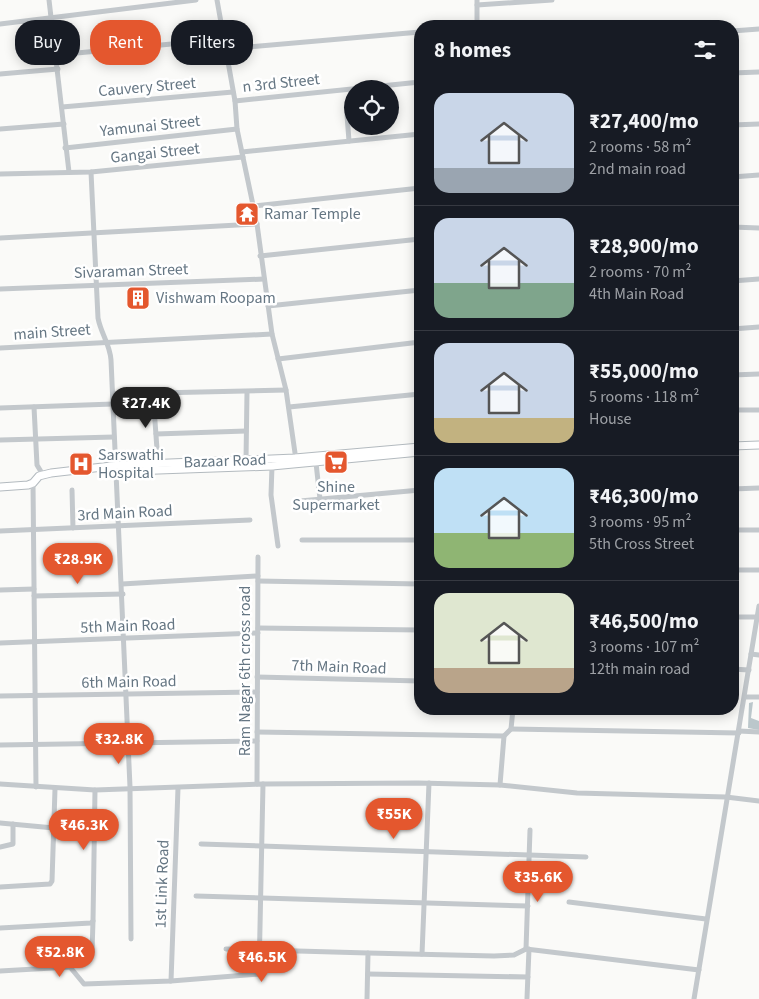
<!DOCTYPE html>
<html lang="en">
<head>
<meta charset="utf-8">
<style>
  body { margin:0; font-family:"Source Sans 3",sans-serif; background:#20242c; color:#f1f3f6; height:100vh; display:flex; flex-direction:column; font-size:19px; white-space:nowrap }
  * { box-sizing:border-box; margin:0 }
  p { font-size:16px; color:#9ea1a6 }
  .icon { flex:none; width:28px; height:28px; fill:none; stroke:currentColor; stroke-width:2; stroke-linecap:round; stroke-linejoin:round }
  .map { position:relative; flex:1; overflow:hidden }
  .side { position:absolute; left:414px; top:20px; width:325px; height:695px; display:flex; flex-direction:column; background:#171b24; border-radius:20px; box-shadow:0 2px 12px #0003 }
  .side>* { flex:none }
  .banner { position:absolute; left:15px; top:20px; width:324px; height:45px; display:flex; gap:10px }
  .fabs { position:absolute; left:344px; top:80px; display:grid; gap:10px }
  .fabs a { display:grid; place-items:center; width:55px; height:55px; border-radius:50%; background:#171b24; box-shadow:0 2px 12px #0003; font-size:25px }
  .price { position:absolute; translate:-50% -42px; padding:0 11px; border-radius:18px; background:#e4572e; color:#fff; font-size:16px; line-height:32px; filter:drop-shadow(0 1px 2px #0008) }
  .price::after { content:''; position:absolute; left:50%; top:30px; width:15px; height:11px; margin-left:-8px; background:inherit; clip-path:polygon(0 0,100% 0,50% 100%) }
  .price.selected { background:#222; color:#fff }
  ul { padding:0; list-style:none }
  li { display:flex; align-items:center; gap:15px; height:125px; padding:0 20px }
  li+li { border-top:1px solid #363941 }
  li span { display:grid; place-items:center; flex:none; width:140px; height:100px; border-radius:15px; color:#555 }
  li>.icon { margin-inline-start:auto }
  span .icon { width:60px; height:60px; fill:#fffc; stroke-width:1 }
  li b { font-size:21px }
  h2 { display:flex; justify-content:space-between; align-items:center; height:60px; padding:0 20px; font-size:21px }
  .chip { padding:0 18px; border-radius:20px; background:#171b24; box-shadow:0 2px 12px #0003; font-size:18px; line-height:45px }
  .chip.selected { background:#e4572e; color:#fff }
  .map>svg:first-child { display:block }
  .water { fill:#bbc7cb }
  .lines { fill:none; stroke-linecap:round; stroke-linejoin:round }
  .secondary-casing { stroke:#b3babf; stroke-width:9 }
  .minor { stroke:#c3c8cc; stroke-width:5 }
  .secondary { stroke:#fff; stroke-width:7 }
  .labels { text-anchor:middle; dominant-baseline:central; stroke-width:5; stroke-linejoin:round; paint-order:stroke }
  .street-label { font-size:16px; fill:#657683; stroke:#fff }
  .poi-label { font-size:16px; fill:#657683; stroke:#fff; text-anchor:start }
</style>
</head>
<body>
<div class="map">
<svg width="759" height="999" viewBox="0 0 759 999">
  <rect width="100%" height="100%" fill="#fafaf8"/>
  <polygon class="water" points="753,702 751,718 759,721 759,730 748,728 749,703"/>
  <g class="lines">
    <g class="secondary-casing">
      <g id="secondary">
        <polyline points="732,446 759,445"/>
        <polyline points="123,467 131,471 272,466 420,452"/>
        <polyline points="0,487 28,485 33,483 39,476 51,473 120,465 295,458 420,447"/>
      </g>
    </g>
    <g class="minor">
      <polyline points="49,0 69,172"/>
      <polyline points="217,0 235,101 237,129 257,224 272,334 286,390 296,460"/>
      <polyline points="477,0 477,26"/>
      <polyline points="477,5 552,0"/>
      <polyline points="0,24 196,0"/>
      <polyline points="732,31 759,29"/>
      <polyline points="225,49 420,32"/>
      <polyline points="56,55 224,39"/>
      <polyline points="732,73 759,72"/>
      <polyline points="0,74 58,69"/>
      <polyline points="235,101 420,82"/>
      <polyline points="62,107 233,92"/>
      <polyline points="347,115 349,141"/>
      <polyline points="732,125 759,124"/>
      <polyline points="0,129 64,124"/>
      <polyline points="65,148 237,129"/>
      <polyline points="242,152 420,134"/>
      <path d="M91,172L98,318C101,334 110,344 111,360L130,787L131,939"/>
      <polyline points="0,174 91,172 243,157"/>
      <polyline points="732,177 759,175"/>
      <polyline points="254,206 420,188"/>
      <polyline points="732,227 759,228"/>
      <polyline points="0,238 257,224"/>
      <polyline points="260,256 420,239"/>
      <polyline points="732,281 759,279"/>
      <polyline points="0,289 264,279"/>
      <polyline points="268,306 420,290"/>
      <polyline points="732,329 759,327"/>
      <polyline points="0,348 272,334"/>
      <polyline points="278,359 420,342"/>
      <polyline points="732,375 759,374"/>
      <polyline points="113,394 286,390"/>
      <polyline points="153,394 158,463"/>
      <polyline points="34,407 37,465 43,475"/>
      <polyline points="289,407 420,394"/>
      <polyline points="0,408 113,404"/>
      <polyline points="732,410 759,410"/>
      <polyline points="156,434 246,431"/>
      <polyline points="0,440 114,437"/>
      <polyline points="246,460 247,392"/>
      <polyline points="316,463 320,499"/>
      <polyline points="272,466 271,495 278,546"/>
      <polyline points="33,483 36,787"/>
      <polyline points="732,489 759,488"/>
      <polyline points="72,490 73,528"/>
      <polyline points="300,501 420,490"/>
      <polyline points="732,530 759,530"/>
      <polyline points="0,531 250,520"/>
      <polyline points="302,540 420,540"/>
      <polyline points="732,570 759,570"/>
      <polyline points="258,581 420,584"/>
      <polyline points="122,584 258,576"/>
      <polyline points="0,590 34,589"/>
      <polyline points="34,596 123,594"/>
      <polyline points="732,617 757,617"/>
      <polyline points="258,628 420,630"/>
      <polyline points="0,643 258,633"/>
      <polyline points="751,654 759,655"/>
      <polyline points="732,669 749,670"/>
      <polyline points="257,677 420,681"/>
      <polyline points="0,696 257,692"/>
      <polyline points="745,697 759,697"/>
      <polyline points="511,729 739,733"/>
      <polyline points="739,731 759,732"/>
      <polyline points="257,732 504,736 511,729 513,709"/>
      <polyline points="504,736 500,785 577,793 726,797 759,801"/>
      <polyline points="0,745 257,741"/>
      <polyline points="0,784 95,790 263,784 259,974 171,981 84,984 70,967 0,971"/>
      <polyline points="257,784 258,557"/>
      <polyline points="263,784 418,783 500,785"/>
      <polyline points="0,823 54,828"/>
      <polyline points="201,844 586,857"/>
      <polyline points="0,847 13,844 13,824"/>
      <polyline points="0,887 50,884 52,881 55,789"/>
      <polyline points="196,896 528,906"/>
      <polyline points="569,902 706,919"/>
      <polyline points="0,928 91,923 93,921 95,790"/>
      <polyline points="226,949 368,953 367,999"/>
      <polyline points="526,949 530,830"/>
      <polyline points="92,952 93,921"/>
      <polyline points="368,953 494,956 514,955 526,949 699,970"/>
      <polyline points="422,954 429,783"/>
      <polyline points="368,974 528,977"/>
      <polyline points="171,981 178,788"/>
      <polyline points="527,998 529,949"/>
      <polyline points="694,999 759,606"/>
    </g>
    <use href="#secondary" class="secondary"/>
  </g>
  <defs>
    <g id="temple-square" transform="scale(1.25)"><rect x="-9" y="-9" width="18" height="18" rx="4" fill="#e4572e" stroke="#fff"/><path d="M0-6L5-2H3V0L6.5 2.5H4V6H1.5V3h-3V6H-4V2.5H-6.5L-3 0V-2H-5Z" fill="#fff"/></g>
    <g id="building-square" transform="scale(1.25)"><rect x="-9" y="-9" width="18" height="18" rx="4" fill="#e4572e" stroke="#fff"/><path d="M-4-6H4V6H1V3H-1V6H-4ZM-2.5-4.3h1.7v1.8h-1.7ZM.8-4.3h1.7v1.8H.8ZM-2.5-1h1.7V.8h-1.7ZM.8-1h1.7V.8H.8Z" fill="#fff"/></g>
    <g id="supermarket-square" transform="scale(1.25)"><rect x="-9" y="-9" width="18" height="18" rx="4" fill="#e4572e" stroke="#fff"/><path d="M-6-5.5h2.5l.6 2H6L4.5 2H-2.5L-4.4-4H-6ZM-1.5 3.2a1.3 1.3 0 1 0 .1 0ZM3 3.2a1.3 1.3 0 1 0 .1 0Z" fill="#fff"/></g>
    <g id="hospital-square" transform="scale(1.25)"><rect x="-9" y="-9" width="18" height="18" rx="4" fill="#e4572e" stroke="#fff"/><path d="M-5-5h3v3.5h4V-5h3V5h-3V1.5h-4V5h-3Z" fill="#fff"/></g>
  </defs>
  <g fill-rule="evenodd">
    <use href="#temple-square" x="247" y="214"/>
    <use href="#building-square" x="138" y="298"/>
    <use href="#supermarket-square" x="336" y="462"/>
    <use href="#hospital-square" x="81" y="464"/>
  </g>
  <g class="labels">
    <g class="street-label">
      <text transform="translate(281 83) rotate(-6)">n 3rd Street</text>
      <text transform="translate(147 87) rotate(-5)">Cauvery Street</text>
      <text transform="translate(150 126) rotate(-6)">Yamunai Street</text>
      <text transform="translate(155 153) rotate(-6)">Gangai Street</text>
      <text transform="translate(131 271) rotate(-2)">Sivaraman Street</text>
      <text transform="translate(52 332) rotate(-4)">main Street</text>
      <text transform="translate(225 461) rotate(-2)">Bazaar Road</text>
      <text transform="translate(125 513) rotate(-3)">3rd Main Road</text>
      <text transform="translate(128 626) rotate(-2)">5th Main Road</text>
      <text transform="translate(339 667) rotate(2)">7th Main Road</text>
      <text transform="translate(245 671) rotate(-90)">Ram Nagar 6th cross road</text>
      <text transform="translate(129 682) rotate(-1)">6th Main Road</text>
      <text transform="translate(162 884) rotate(-88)">1st Link Road</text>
    </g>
    <g class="poi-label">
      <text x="264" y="214">Ramar Temple</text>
      <text x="156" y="298">Vishwam Roopam</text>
      <text x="98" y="455">Sarswathi<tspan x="98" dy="18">Hospital</tspan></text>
      <text x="336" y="487" text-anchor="middle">Shine<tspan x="336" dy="18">Supermarket</tspan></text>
    </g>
  </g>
</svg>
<div class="fabs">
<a><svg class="icon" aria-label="locate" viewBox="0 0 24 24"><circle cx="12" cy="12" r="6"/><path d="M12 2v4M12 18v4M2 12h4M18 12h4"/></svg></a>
</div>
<b class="price selected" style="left:146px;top:429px">₹27.4K</b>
<b class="price" style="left:78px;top:585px">₹28.9K</b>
<b class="price" style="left:119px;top:765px">₹32.8K</b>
<b class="price" style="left:394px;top:840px">₹55K</b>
<b class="price" style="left:84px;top:851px">₹46.3K</b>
<b class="price" style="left:538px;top:903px">₹35.6K</b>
<b class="price" style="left:60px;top:978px">₹52.8K</b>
<b class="price" style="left:262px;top:983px">₹46.5K</b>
<div class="banner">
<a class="chip">Buy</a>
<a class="chip selected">Rent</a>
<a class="chip">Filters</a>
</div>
<section class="side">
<h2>8 homes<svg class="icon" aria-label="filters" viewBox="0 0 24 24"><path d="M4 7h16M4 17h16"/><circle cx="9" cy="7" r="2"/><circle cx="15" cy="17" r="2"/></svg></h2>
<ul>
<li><span style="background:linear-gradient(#c9d6e8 75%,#9aa5b1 0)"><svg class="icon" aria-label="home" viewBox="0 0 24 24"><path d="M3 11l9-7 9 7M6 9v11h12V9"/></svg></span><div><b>₹27,400/mo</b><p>2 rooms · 58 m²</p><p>2nd main road</p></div></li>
<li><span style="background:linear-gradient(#c9d6e8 65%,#7fa58c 0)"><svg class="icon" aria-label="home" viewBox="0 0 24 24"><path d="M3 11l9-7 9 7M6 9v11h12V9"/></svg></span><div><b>₹28,900/mo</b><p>2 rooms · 70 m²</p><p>4th Main Road</p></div></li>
<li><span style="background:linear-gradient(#c9d6e8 75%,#c2b280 0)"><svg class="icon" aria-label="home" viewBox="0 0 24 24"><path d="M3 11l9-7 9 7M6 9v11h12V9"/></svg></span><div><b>₹55,000/mo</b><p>5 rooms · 118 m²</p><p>House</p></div></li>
<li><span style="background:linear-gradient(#bfe0f5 65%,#8fb573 0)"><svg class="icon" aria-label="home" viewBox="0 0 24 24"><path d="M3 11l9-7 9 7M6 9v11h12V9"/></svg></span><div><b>₹46,300/mo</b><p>3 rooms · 95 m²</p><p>5th Cross Street</p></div></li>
<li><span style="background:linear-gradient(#dfe7d0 75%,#b9a48a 0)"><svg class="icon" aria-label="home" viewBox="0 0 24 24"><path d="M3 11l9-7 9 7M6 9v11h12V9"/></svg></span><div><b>₹46,500/mo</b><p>3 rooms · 107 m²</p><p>12th main road</p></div></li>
</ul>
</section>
</div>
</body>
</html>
